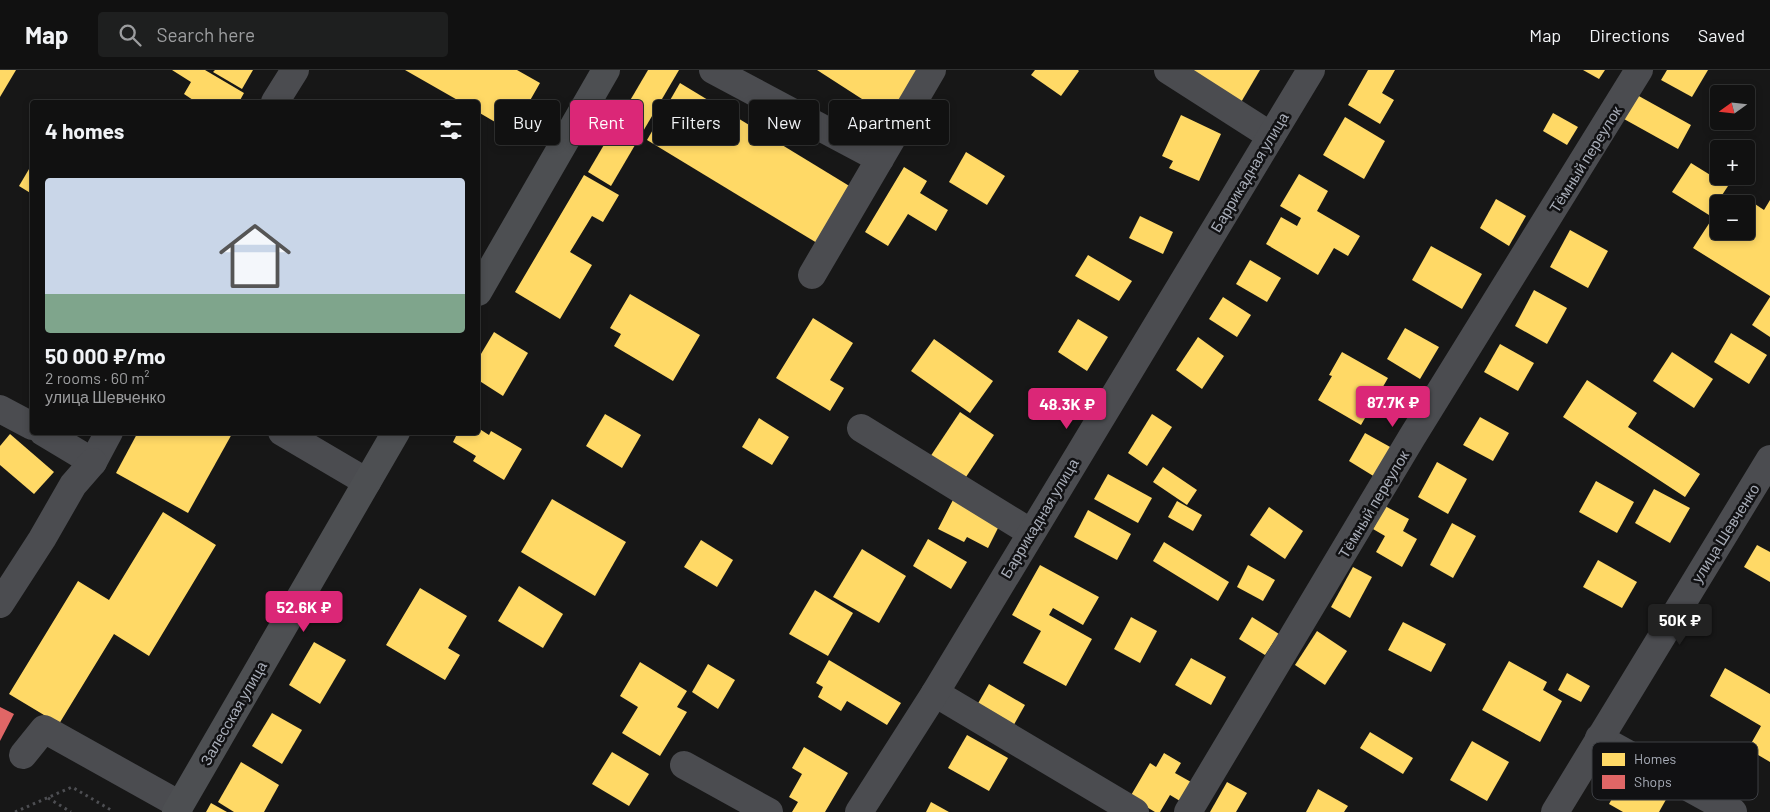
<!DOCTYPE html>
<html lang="en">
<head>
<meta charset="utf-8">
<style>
  body { margin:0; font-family:Barlow,sans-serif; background:#1e1f1f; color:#f1f3f6; height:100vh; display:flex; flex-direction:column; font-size:19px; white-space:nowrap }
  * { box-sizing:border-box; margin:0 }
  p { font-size:16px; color:#9c9d9f }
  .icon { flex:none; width:28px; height:28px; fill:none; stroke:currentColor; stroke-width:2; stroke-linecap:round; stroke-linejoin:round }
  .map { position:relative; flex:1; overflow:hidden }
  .drawer { position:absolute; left:30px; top:30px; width:450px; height:335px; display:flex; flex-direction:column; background:#111; border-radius:5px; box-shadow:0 2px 8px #0003,0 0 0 1px #303131 }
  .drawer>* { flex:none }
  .top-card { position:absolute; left:495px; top:30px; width:475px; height:45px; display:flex; gap:10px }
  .needle { width:32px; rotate:255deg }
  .buttons { position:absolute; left:1710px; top:15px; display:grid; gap:10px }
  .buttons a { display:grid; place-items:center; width:45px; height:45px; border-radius:5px; background:#111; box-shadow:0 2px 8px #0003,0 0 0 1px #303131; font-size:25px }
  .price { position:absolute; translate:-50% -42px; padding:0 11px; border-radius:5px; background:#db2777; color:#fff; font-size:16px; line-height:32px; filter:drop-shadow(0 1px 2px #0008) }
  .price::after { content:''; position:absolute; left:50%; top:30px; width:15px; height:11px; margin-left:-8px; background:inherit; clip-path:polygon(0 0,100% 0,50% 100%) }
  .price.current { background:#222; color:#fff }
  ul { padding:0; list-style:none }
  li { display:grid; align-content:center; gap:10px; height:265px; padding:0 15px }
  li span { display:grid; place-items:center; height:155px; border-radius:5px; color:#555 }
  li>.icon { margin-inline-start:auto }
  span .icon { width:90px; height:90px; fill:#fffc; stroke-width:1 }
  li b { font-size:21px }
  h2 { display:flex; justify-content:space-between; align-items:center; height:60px; padding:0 15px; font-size:21px }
  .chip { padding:0 18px; border-radius:5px; background:#111; box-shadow:0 2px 8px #0003,0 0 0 1px #303131; font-size:18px; line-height:45px }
  .chip.current { background:#db2777; color:#fff }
  header { display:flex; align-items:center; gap:30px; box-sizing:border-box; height:70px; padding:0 25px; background:#111; border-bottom:1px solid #303131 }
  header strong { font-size:24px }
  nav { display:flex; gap:28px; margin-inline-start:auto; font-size:18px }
  .search { width:350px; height:45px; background:#1e1f1f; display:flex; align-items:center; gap:12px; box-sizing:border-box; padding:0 18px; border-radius:5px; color:#9c9d9f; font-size:19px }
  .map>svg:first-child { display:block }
  .homes { fill:#ffd966 }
  .shops { fill:#e06666 }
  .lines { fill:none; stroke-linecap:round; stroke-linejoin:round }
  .path { stroke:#4d4e52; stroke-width:3; stroke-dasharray:2.5 4; stroke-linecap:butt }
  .minor { stroke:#4b4c50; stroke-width:28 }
  .major { stroke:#4d4f52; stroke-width:28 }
  .labels { text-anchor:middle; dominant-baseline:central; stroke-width:5; stroke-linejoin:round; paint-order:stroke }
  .street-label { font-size:15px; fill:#a8adb8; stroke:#111113 }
  .key { fill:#111113; stroke:#3e4045; stroke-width:1 }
  .key-label { font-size:14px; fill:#a8adb8 }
</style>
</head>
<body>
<header>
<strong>Map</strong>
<div class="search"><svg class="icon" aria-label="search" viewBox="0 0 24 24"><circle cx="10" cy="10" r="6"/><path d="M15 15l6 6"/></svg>Search here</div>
<nav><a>Map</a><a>Directions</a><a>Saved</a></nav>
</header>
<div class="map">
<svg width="1770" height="742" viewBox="0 0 1770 742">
  <rect width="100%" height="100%" fill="#171717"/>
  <g class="homes">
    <polygon points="0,0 16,0 0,27"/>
    <polygon points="172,0 205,0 244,23 239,32 191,32 193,30 184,24 191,12"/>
    <polygon points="215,0 253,0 242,19 213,2"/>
    <polygon points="405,0 517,0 540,13 512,62 478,42 478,32 461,32"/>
    <polygon points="648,0 679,0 611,116 588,102"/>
    <polygon points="817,0 924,0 893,49"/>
    <polygon points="1035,0 1078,0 1079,1 1061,26 1031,5"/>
    <polygon points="1183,0 1260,0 1240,34"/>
    <polygon points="1368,0 1395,0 1382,23 1394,30 1380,54 1348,35"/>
    <polygon points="1583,0 1605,0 1599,9"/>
    <polygon points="1667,0 1708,0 1692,27 1661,10"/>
    <polygon points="680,13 851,117 817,173 647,70"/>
    <polygon points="1637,25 1691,55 1678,79 1624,49"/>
    <polygon points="1553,43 1578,57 1567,75 1543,61"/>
    <polygon points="1181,45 1221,64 1199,111 1169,98 1173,91 1162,86"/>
    <polygon points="1345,47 1385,71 1364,109 1323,85"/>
    <polygon points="966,82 1005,106 987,135 949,112"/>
    <polygon points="1691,93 1728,116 1709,145 1672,122"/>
    <polygon points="32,94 32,124 19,116"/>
    <polygon points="904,97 927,111 920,123 948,140 936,161 908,144 888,176 865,162"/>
    <polygon points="1299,104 1328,121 1317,141 1360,166 1348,186 1334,178 1318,205 1266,174 1281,147 1297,156 1301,148 1280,136"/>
    <polygon points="584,105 619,125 603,152 592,146 570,182 592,195 560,249 515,222"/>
    <polygon points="1746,128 1764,140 1770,130 1770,226 1693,178 1710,152 1719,157 1719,161 1746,161 1746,134 1743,134"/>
    <polygon points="1496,129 1526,146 1509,176 1480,158"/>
    <polygon points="1140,146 1173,162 1163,184 1129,168"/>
    <polygon points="1570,160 1608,181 1588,218 1550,197"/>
    <polygon points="1431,176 1482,204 1462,239 1412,210"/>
    <polygon points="1088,185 1132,211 1119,231 1075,206"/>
    <polygon points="1250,190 1281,208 1267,232 1236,214"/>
    <polygon points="1534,220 1567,238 1547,274 1515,256"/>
    <polygon points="630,224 700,265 673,311 614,276 621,264 610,258"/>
    <polygon points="1223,227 1251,245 1237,267 1209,249"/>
    <polygon points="1770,227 1770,267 1752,255"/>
    <polygon points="813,248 853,273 830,310 844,318 830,341 776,308"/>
    <polygon points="1078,249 1108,267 1087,301 1058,282"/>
    <polygon points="1405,258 1439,277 1420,309 1387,289"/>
    <polygon points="494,262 528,283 503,326 478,310 478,289"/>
    <polygon points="1731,263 1767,285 1749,314 1714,292"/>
    <polygon points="1198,267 1224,286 1202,319 1176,300"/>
    <polygon points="934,269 993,311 970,343 911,301"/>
    <polygon points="1500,274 1534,293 1518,321 1484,302"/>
    <polygon points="1342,282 1388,308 1361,355 1318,330 1332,306 1329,305"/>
    <polygon points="1672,282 1713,309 1694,338 1653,311"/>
    <polygon points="1587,310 1637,343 1628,357 1700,404 1685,427 1563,347"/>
    <polygon points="960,342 994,365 962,413 928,390"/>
    <polygon points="605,344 641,365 622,398 586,376"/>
    <polygon points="1152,344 1172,357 1147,396 1128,383"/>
    <polygon points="1480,347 1509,363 1493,391 1463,375"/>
    <polygon points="759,348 789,367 772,395 742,377"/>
    <polygon points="478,358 489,365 491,361 522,379 504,410 473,391 476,386 453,372 458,362 478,362"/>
    <polygon points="138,362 233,362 188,443 116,403"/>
    <polygon points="1365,363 1392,378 1375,407 1349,391"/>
    <polygon points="10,364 54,402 34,424 0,395 0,376"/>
    <polygon points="1437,392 1467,409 1448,444 1418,427"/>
    <polygon points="1163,397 1197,420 1187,435 1153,412"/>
    <polygon points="1108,404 1152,428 1138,453 1094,429"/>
    <polygon points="1596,411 1634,432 1617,463 1579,442"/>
    <polygon points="1654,419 1690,438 1670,473 1635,453"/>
    <polygon points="955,426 1002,450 988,478 967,467 964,472 938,459"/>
    <polygon points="552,429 626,472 595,526 521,482"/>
    <polygon points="1177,431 1202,445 1193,461 1168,447"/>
    <polygon points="1385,436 1409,449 1403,461 1417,469 1402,497 1376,482 1385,466 1373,459"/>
    <polygon points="1269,437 1303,461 1285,489 1250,465"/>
    <polygon points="1088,440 1131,464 1117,490 1074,467"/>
    <polygon points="163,442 216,475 149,586 114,564 59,654 9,624 78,511 109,530"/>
    <polygon points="1452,453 1476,466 1453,508 1430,495"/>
    <polygon points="928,469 967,492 951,519 913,496"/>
    <polygon points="701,470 733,490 717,517 684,497"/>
    <polygon points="1164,472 1229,512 1218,531 1153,491"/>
    <polygon points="1757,475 1770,482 1770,512 1744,497"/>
    <polygon points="862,479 906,506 879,553 833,527"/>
    <polygon points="1598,490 1637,512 1622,538 1583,517"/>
    <polygon points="1040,495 1099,527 1083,555 1053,538 1049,545 1092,569 1066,616 1023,593 1041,561 1012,545"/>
    <polygon points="1248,495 1275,510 1263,531 1237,517"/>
    <polygon points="1353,497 1372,507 1350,548 1331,537"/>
    <polygon points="519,516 563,544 543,578 498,551"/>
    <polygon points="420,518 467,546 448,578 460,585 445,610 386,575"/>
    <polygon points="815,520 853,543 828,586 789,564"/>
    <polygon points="1131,547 1157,561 1140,593 1114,579"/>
    <polygon points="1252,547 1279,564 1265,585 1239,569"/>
    <polygon points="1403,552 1446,574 1431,602 1388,580"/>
    <polygon points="1317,561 1347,581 1325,615 1295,595"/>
    <polygon points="314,572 346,590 320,634 289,615"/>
    <polygon points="1191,588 1226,607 1211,635 1175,615"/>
    <polygon points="829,590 901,633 887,655 847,631 841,641 818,627 823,617 816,613"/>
    <polygon points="1509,591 1547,612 1543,620 1562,631 1540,672 1482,640"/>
    <polygon points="640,592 687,621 677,637 687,642 660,686 622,663 638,637 620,626"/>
    <polygon points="708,594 735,610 718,639 692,622"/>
    <polygon points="1725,598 1770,624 1770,692 1748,679 1761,656 1710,626"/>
    <polygon points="1567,603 1590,616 1581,632 1558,620"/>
    <polygon points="989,614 1025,635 1012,658 976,637"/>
    <polygon points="272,643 302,660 282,694 252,676"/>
    <polygon points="1370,662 1413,688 1403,704 1360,678"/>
    <polygon points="967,665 1008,688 989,721 948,698"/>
    <polygon points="1472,671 1509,692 1487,731 1450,710"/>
    <polygon points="804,677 848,703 825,742 792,742 798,732 789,727 802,704 792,698"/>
    <polygon points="612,682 649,704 629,736 592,714"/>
    <polygon points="1164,683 1181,693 1175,703 1191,712 1180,731 1170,725 1160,742 1155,742 1130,727 1150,693 1156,697"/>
    <polygon points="241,692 279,715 264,742 234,742 218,732"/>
    <polygon points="1632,693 1673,717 1659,742 1623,742 1609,734"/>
    <polygon points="1227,712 1247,723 1236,742 1210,742"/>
    <polygon points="1318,719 1348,736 1344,742 1306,742"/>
    <polygon points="931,732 949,742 926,742"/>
    <polygon points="211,733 227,742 206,742"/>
  </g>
  <polygon class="shops" points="0,637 14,644 0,671"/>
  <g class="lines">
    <g class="path">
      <polyline points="48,728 71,742"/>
      <polyline points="15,742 72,717 111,740"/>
    </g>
    <g class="minor">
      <polyline points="713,0 880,89"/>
      <polyline points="1168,0 1271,66"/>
      <polyline points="275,32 295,0"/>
      <polyline points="812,205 932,0"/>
      <polyline points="0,339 32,356"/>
      <polyline points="861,358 1030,462"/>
      <polyline points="43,362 93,392 109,362"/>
      <polyline points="282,362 367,412"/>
      <polyline points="0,534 42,469 73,415 93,392"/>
      <polyline points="935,623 1135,742"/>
      <polyline points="1599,668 1733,742"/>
      <polyline points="23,685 44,659 180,735"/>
      <polyline points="684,695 769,742"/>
      <polyline points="859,742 935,623 1311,0"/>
      <polyline points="1188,742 1412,367 1639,0"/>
      <polyline points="1555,742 1770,389"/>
    </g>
    <g class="major">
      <polyline points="478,222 606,0"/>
      <polyline points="176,742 396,362"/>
    </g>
  </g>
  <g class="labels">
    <g class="street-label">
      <text transform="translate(1585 89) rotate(-58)">Тёмный переулок</text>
      <text transform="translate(1249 102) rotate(-59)">Баррикадная улица</text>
      <text transform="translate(1373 434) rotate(-59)">Тёмный переулок</text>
      <text transform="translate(1039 448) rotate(-59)">Баррикадная улица</text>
      <text transform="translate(1725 463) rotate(-58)">улица Шевченко</text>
      <text transform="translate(233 643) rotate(-60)">Залесская улица</text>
    </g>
  </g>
  <rect x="1592" y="672" width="166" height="58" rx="8" class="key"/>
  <rect x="1602" y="683" width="23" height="13" fill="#ffd966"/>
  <rect x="1602" y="705" width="23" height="14" fill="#e06666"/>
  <g class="key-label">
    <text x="1634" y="694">Homes</text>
    <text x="1634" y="717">Shops</text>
  </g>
</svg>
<div class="buttons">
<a><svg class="needle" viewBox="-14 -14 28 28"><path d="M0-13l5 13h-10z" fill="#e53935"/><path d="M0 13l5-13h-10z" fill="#9c9d9f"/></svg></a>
<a>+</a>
<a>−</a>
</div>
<b class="price" style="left:1393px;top:358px">87.7K ₽</b>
<b class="price" style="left:1067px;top:360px">48.3K ₽</b>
<b class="price" style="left:304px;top:563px">52.6K ₽</b>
<b class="price current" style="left:1680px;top:576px">50K ₽</b>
<div class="top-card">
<a class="chip">Buy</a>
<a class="chip current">Rent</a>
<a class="chip">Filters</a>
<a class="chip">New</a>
<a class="chip">Apartment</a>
</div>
<section class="drawer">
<h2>4 homes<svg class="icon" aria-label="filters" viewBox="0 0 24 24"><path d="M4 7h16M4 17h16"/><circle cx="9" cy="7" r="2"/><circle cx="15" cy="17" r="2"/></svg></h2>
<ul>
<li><span style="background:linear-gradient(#c9d6e8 75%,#7fa58c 0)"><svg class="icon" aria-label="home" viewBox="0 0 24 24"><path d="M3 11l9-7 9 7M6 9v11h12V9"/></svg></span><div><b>50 000 ₽/mo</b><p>2 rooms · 60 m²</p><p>улица Шевченко</p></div></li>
</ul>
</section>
</div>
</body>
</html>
